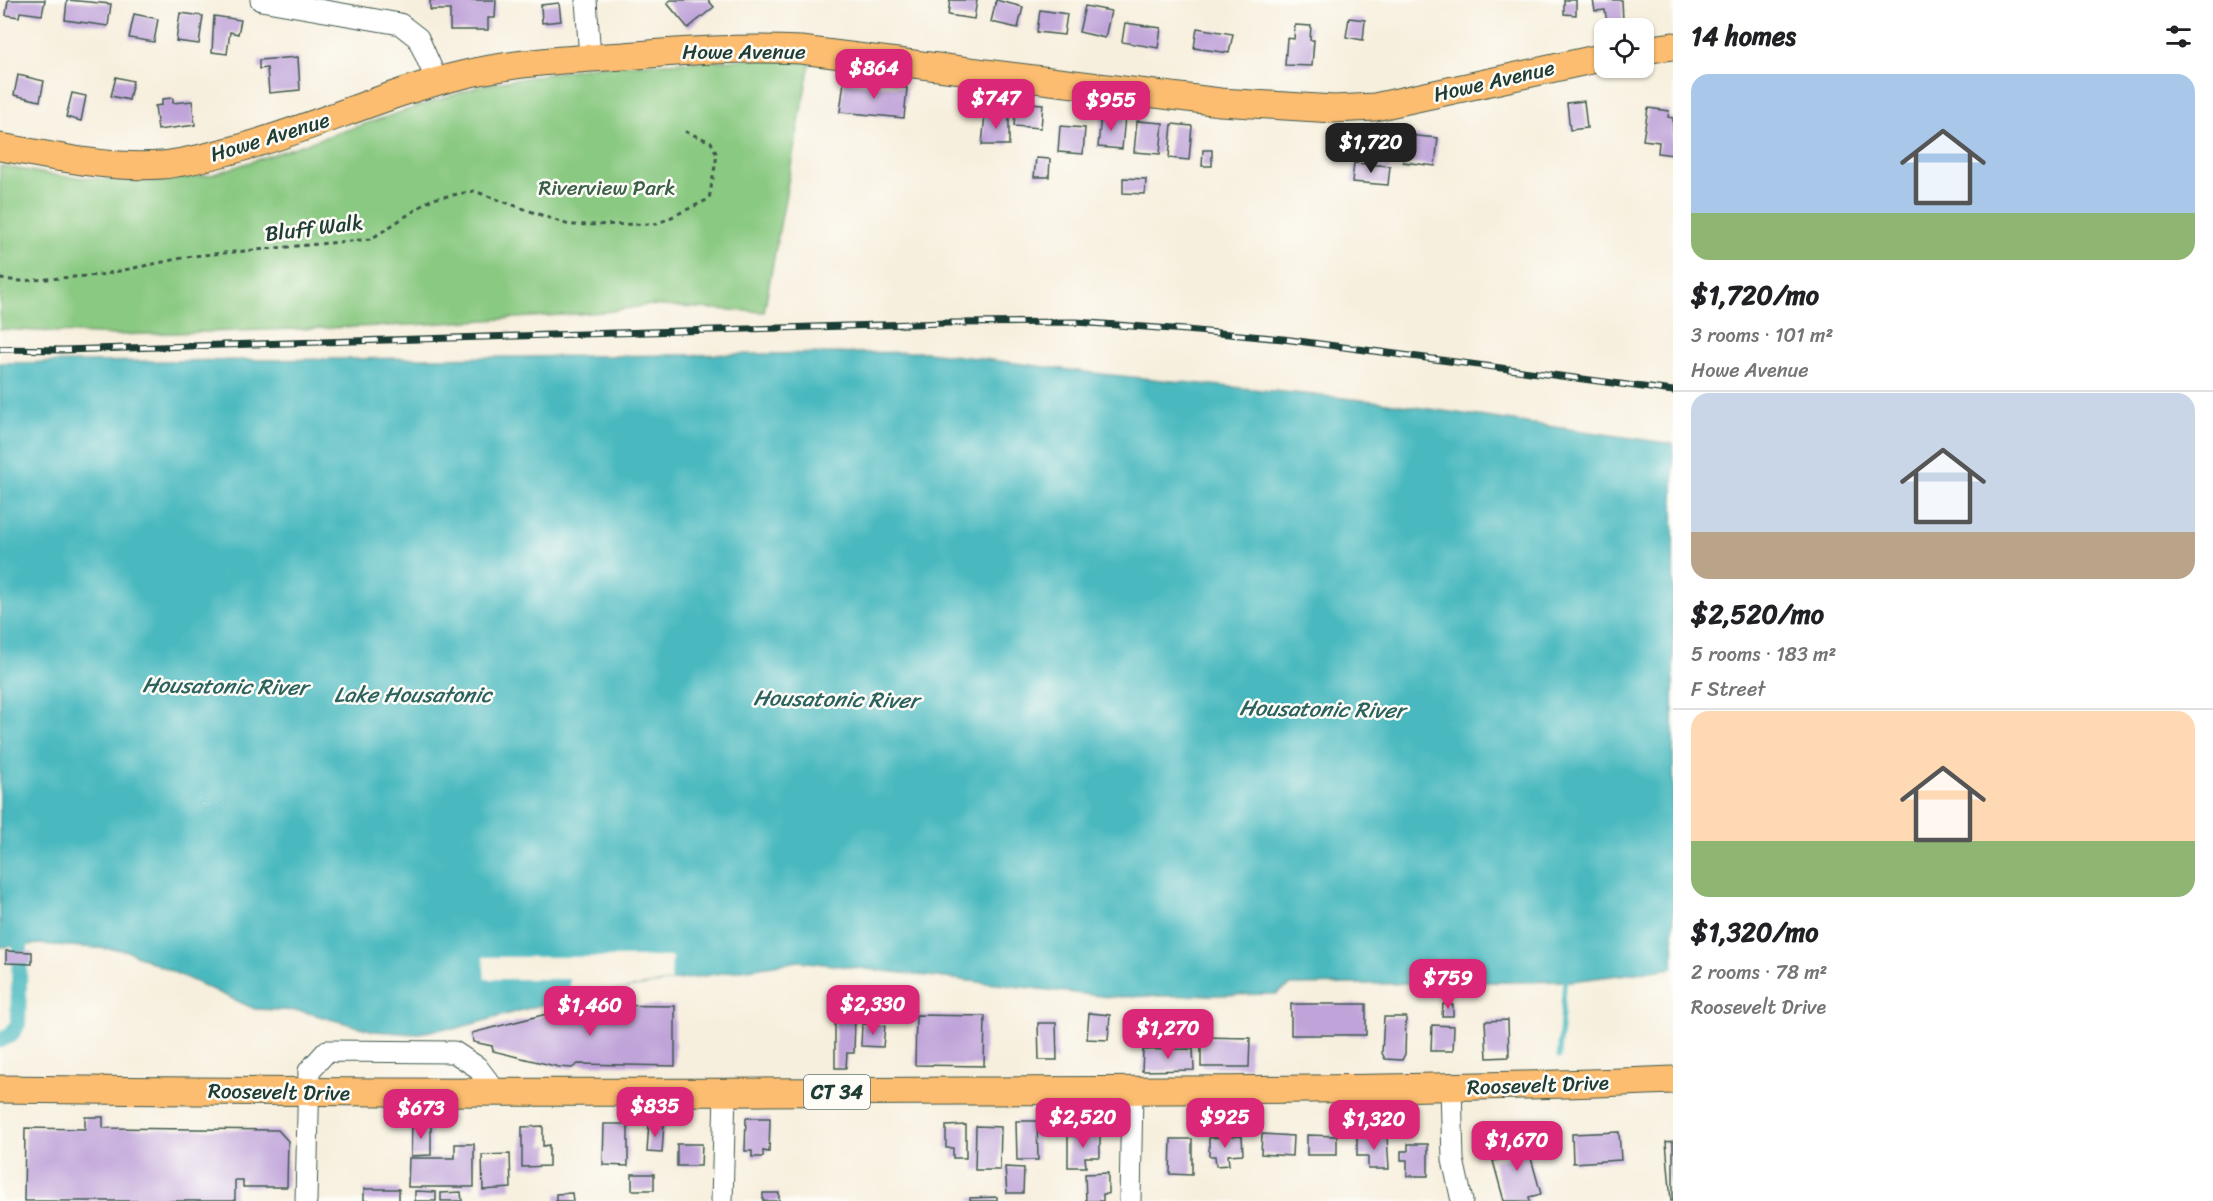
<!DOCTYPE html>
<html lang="en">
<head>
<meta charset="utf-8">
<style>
  body { margin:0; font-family:Sriracha,sans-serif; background:#f6f6f6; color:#202124; height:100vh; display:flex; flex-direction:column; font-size:22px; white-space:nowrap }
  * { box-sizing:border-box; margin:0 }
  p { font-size:20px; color:#757577 }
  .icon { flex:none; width:33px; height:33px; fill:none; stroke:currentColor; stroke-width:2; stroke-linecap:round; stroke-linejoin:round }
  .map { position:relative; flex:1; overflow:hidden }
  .drawer { display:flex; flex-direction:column; background:#fff; width:540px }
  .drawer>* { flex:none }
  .controls { position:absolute; left:1594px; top:18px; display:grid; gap:12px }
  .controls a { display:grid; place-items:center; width:60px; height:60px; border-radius:12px; background:#fff; box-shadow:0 2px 4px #0004; font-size:30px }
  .price { position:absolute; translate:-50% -51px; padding:0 14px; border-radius:12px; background:#db2777; color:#fff; font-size:20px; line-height:39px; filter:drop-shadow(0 2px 3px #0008) }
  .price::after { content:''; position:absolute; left:50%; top:36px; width:18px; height:14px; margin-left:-9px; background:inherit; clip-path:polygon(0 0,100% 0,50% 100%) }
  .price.current { background:#222; color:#fff }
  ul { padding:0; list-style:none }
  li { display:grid; align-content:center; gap:12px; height:318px; padding:0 18px }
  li+li { border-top:2px solid #e0e0e0 }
  li span { display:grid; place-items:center; height:186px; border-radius:18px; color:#555 }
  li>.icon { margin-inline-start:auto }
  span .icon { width:108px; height:108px; fill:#fffc; stroke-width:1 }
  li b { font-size:26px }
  h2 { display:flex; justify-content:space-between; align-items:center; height:72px; padding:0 18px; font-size:26px }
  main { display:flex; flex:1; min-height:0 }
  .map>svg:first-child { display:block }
  .green { fill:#89c981; stroke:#54835a; stroke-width:1.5 }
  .water { fill:#4ab9bf; stroke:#347b7a; stroke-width:1.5 }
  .pier { fill:#f7efdd }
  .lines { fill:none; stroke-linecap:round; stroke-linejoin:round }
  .stream { stroke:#4ab9bf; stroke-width:4.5 }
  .canal { stroke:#4ab9bf; stroke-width:16 }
  .building { fill:#bfa3d9 }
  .minor-casing { stroke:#3f584d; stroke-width:23 }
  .major-casing { stroke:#3f584d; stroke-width:29 }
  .path { stroke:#3f584d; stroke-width:3; stroke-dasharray:4.5 4.5; stroke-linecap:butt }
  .minor { stroke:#fff; stroke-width:21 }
  .major { stroke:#fcbd6f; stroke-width:27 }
  .rail-casing { stroke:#1f3d34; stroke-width:7 }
  .rail { stroke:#fdfcf7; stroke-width:4.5; stroke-dasharray:14; stroke-linecap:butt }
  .labels { text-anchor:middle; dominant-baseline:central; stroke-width:5; stroke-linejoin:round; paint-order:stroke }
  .shield { fill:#fdfcf7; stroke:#62766e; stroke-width:1.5 }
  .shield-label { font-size:20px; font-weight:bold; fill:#1f3d34 }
  .street-label { font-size:21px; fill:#1f3d34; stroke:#fdfcf7 }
  .park-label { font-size:21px; fill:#3a6047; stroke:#fdfcf7 }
  .water-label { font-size:22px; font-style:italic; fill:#2c625e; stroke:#fdfcf7 }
</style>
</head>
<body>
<main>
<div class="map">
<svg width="1673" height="1201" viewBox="0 0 1673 1201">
  <rect width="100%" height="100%" fill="#fdfcf7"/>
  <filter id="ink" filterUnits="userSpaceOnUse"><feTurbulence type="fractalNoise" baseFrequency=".0167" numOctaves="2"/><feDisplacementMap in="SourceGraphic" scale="12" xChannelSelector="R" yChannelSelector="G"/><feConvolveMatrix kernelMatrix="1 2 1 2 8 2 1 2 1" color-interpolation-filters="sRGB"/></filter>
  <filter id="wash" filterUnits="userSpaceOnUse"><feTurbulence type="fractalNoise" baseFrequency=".008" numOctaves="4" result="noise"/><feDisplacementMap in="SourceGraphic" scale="24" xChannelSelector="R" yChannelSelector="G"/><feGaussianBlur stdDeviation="1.35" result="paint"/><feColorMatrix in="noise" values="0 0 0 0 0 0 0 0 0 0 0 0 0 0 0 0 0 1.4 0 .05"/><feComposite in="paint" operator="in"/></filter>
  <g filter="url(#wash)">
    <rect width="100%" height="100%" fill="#f7efdd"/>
    <polygon class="green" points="757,59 810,63 764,312 648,305 605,312 412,325 116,335 0,329 0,166 59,176 151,182 211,175 483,85 595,66"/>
    <polygon class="water" points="927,352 1102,374 1373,401 1673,444 1673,968 1572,981 1291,985 1276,994 1109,997 799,961 570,997 454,1029 447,1028 414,1034 374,1031 301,1011 255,1009 125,950 41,944 0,947 0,363"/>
    <polygon class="pier" points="483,957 672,957 671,981 570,997 570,979 485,979"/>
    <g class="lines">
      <polyline class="stream" points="1559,1057 1565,976"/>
      <polyline class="canal" points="0,1040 11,1035 18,1024 20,946 28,926"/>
    </g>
    <g id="blocks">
      <g class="building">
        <polygon points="8,0 45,0 42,15 20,12 19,17 6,15"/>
        <polygon points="67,0 111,4 108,26 65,20"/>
        <polygon points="430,0 496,0 495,18 488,18 488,30 450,30 450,10 430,10"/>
        <polygon points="671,0 708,0 714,7 688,28 667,3"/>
        <polygon points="950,0 977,0 974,19 948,15"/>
        <polygon points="996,0 1023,7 1018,28 991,22"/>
        <polygon points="1564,0 1576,0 1576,15 1564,14"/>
        <polygon points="1593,0 1622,0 1623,21 1607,23 1605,10 1595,11"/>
        <polygon points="559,3 561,21 542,23 541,5"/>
        <polygon points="1085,6 1111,11 1105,38 1079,32"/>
        <polygon points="1040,10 1067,14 1064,35 1037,32"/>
        <polygon points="180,13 203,16 199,44 176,41"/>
        <polygon points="134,14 158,19 154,42 129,38"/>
        <polygon points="214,16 241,20 238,34 230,32 227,54 212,52"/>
        <polygon points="1349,18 1365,20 1363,40 1346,37"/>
        <polygon points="1125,23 1161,28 1158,48 1122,42"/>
        <polygon points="1295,25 1311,26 1310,40 1314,40 1312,66 1285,65 1287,38 1294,39"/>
        <polygon points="1197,28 1233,34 1229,53 1194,48"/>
        <polygon points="298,57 300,90 269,93 267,68 259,69 259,60"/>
        <polygon points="18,75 44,81 40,101 14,95"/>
        <polygon points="116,77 133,81 129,100 111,96"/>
        <polygon points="844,81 907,88 904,118 840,112"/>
        <polygon points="72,93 86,96 81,121 66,117"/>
        <polygon points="173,98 173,103 192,101 195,125 158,130 155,106 162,105 162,99"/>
        <polygon points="1584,101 1587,128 1570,130 1567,103"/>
        <polygon points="1016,102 1043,104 1041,128 1014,126"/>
        <polygon points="1648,108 1669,111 1668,117 1673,118 1673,155 1658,153 1659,142 1643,140"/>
        <polygon points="985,114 1009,114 1009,145 982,145"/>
        <polygon points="1101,114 1125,116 1122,149 1098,147"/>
        <polygon points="1137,121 1163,123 1160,154 1134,152"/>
        <polygon points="1172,124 1192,126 1189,160 1169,158"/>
        <polygon points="1060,126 1085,128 1083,154 1058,152"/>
        <polygon points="1406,135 1438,138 1435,166 1403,162"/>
        <polygon points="1203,150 1212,150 1212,166 1202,166"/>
        <polygon points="1036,158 1050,159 1049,177 1034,177"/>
        <polygon points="1354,163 1390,166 1388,185 1352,182"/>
        <polygon points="1123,178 1146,179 1145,194 1123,193"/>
        <polygon points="6,951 32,952 32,964 6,963"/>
        <rect x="1291" y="1004" width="75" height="31"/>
        <polygon points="1443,1004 1453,1005 1453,1016 1442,1016"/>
        <polygon points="582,1005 675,1006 675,1066 578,1064 572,1068 559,1067 493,1051 492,1046 473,1042 472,1033"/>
        <polygon points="1089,1013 1110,1015 1108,1040 1087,1039"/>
        <polygon points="835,1015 855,1015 854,1053 847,1053 846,1068 835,1068"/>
        <polygon points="916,1015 985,1016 984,1066 915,1065"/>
        <polygon points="1384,1017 1406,1017 1405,1054 1402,1060 1385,1059 1382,1053"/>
        <polygon points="1508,1020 1509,1057 1487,1058 1485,1021"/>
        <polygon points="1038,1023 1056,1023 1057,1060 1039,1060"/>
        <polygon points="862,1024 885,1026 883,1047 861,1046"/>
        <polygon points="1432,1025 1454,1026 1453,1051 1431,1051"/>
        <polygon points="1201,1037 1250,1038 1249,1067 1201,1067"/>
        <polygon points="1193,1049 1194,1070 1142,1071 1143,1050"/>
        <polygon points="85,1117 103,1117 103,1128 278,1130 288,1141 287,1187 243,1187 243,1180 235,1180 235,1201 24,1201 25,1128 85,1129"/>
        <polygon points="746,1118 770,1118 769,1152 763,1151 763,1157 752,1157 752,1151 745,1151"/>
        <polygon points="1016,1121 1037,1121 1038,1160 1017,1160"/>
        <polygon points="649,1122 664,1123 662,1153 647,1152"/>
        <polygon points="412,1123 431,1124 431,1155 411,1156"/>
        <polygon points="604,1124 628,1124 628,1166 603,1165"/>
        <polygon points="966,1125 966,1158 953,1158 953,1148 946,1148 946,1126"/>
        <polygon points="543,1126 543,1146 549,1145 549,1166 522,1167 522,1127"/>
        <polygon points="976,1126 1001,1127 1000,1170 975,1170"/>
        <polygon points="1619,1132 1621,1160 1573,1163 1572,1134"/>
        <polygon points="1524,1133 1541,1194 1529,1197 1530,1201 1504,1201 1493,1161 1512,1156 1507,1138"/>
        <polygon points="1262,1134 1293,1136 1292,1156 1261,1154"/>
        <polygon points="1100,1135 1100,1157 1085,1157 1086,1167 1068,1167 1068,1136"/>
        <polygon points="1307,1135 1337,1136 1337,1155 1307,1155"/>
        <polygon points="1242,1136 1243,1154 1228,1155 1229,1165 1216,1166 1215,1156 1209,1156 1209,1138"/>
        <polygon points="1357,1136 1387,1136 1389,1169 1368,1169 1368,1156 1357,1156"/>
        <polygon points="1171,1139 1192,1139 1192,1175 1170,1174"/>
        <polygon points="1673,1141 1673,1201 1671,1201 1666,1142"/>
        <polygon points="455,1144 474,1144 474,1187 408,1187 409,1158 455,1158"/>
        <polygon points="677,1144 702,1144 701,1166 677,1166"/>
        <polygon points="1408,1144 1428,1144 1428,1176 1407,1176 1407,1160 1401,1160 1401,1151 1408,1151"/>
        <polygon points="510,1154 511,1188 483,1190 482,1155"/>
        <polygon points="1005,1167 1024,1168 1023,1193 1007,1193"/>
        <polygon points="1108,1173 1108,1194 1103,1194 1103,1201 1086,1201 1085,1174"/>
        <rect x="632" y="1174" width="22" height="16"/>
        <rect x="364" y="1189" width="35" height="12"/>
        <polygon points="415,1191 436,1192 436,1201 415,1201"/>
        <polygon points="461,1192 462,1201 441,1201 441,1193"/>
        <polygon points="572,1193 573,1201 556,1201 556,1194"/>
        <rect x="763" y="1193" width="16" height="8"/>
        <polygon points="997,1197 997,1201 970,1201 970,1198"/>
      </g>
    </g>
  </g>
  <g filter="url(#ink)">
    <use href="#blocks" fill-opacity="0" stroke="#3f584d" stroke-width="1.5"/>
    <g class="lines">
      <g class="minor-casing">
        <g id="minor">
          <polyline points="261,0 400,24 418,38 437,81"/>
          <polyline points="586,0 590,58"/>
          <polyline points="1451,1087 1453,1160 1462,1201"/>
          <polyline points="306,1201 309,1071 327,1051 454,1052 477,1067 497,1093"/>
          <polyline points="722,1201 725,1092"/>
          <polyline points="1130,1201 1132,1091"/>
        </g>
      </g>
      <g class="major-casing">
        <g id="major">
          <polyline points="1644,50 1673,46"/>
          <path d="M0,147C54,156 107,169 162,165C186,163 210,156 233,150C312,129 387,92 466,74C518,62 571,59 624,56C683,51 741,47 801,50L1220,102L1334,109L1375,107L1605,57"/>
          <path d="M0,1089C322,1093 645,1093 967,1091C1202,1090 1438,1090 1673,1080"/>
        </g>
      </g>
      <polyline class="path" points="0,279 21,281 100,275 192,256 371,239 432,199 474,191 569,225 657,224 709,199 717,155 711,142 684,131"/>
      <use href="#minor" class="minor"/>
      <use href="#major" class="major"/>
      <g class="rail-casing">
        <polyline id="rail" points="0,349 62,350 946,323 1076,322 1186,330 1283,339 1673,391"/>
      </g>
      <use href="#rail" class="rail"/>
    </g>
  </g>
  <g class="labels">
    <rect class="shield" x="804" y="1075" width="66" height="34" rx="4.5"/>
    <g class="shield-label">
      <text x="837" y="1092">CT 34</text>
    </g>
    <g class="street-label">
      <text x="744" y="52">Howe Avenue</text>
      <text transform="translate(1494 81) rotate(-13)">Howe Avenue</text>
      <text transform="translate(270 137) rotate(-17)">Howe Avenue</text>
      <text transform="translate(314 228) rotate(-7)">Bluff Walk</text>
      <text transform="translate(1538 1085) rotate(-2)">Roosevelt Drive</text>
      <text transform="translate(279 1092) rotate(1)">Roosevelt Drive</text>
    </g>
    <g class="park-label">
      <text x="607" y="188">Riverview Park</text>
    </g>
    <g class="water-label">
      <text transform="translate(225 686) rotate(1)">Housatonic River</text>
      <text x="413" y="694">Lake Housatonic</text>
      <text transform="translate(836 699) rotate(1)">Housatonic River</text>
      <text transform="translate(1322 709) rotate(1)">Housatonic River</text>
    </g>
  </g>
</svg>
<div class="controls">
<a><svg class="icon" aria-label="locate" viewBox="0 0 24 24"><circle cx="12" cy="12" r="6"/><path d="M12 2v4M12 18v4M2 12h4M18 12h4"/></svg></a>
</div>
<b class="price" style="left:874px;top:100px">$864</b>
<b class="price" style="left:996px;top:130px">$747</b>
<b class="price" style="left:1111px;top:132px">$955</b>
<b class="price current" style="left:1371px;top:174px">$1,720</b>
<b class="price" style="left:1448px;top:1010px">$759</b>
<b class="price" style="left:873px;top:1036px">$2,330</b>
<b class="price" style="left:590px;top:1037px">$1,460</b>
<b class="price" style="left:1168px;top:1060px">$1,270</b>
<b class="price" style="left:655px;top:1138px">$835</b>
<b class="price" style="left:421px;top:1140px">$673</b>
<b class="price" style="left:1083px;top:1149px">$2,520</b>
<b class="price" style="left:1225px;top:1149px">$925</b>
<b class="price" style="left:1374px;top:1151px">$1,320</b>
<b class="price" style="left:1517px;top:1172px">$1,670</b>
</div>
<section class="drawer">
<h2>14 homes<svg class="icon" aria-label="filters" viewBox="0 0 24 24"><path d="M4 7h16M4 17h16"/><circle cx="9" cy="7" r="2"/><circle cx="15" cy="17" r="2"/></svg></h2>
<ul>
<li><span style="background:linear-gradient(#a9c7e8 75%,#8fb573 0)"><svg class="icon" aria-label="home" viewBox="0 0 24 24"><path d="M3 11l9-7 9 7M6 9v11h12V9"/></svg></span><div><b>$1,720/mo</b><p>3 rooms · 101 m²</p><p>Howe Avenue</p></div></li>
<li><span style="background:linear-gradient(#c9d6e8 75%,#b9a48a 0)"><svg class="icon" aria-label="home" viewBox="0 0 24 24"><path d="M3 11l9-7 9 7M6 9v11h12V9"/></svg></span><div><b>$2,520/mo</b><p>5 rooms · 183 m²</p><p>F Street</p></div></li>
<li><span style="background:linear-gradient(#ffd9b3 70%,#8fb573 0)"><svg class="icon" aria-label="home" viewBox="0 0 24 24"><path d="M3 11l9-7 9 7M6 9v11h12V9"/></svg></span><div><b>$1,320/mo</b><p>2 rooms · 78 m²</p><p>Roosevelt Drive</p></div></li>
</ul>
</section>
</main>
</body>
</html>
